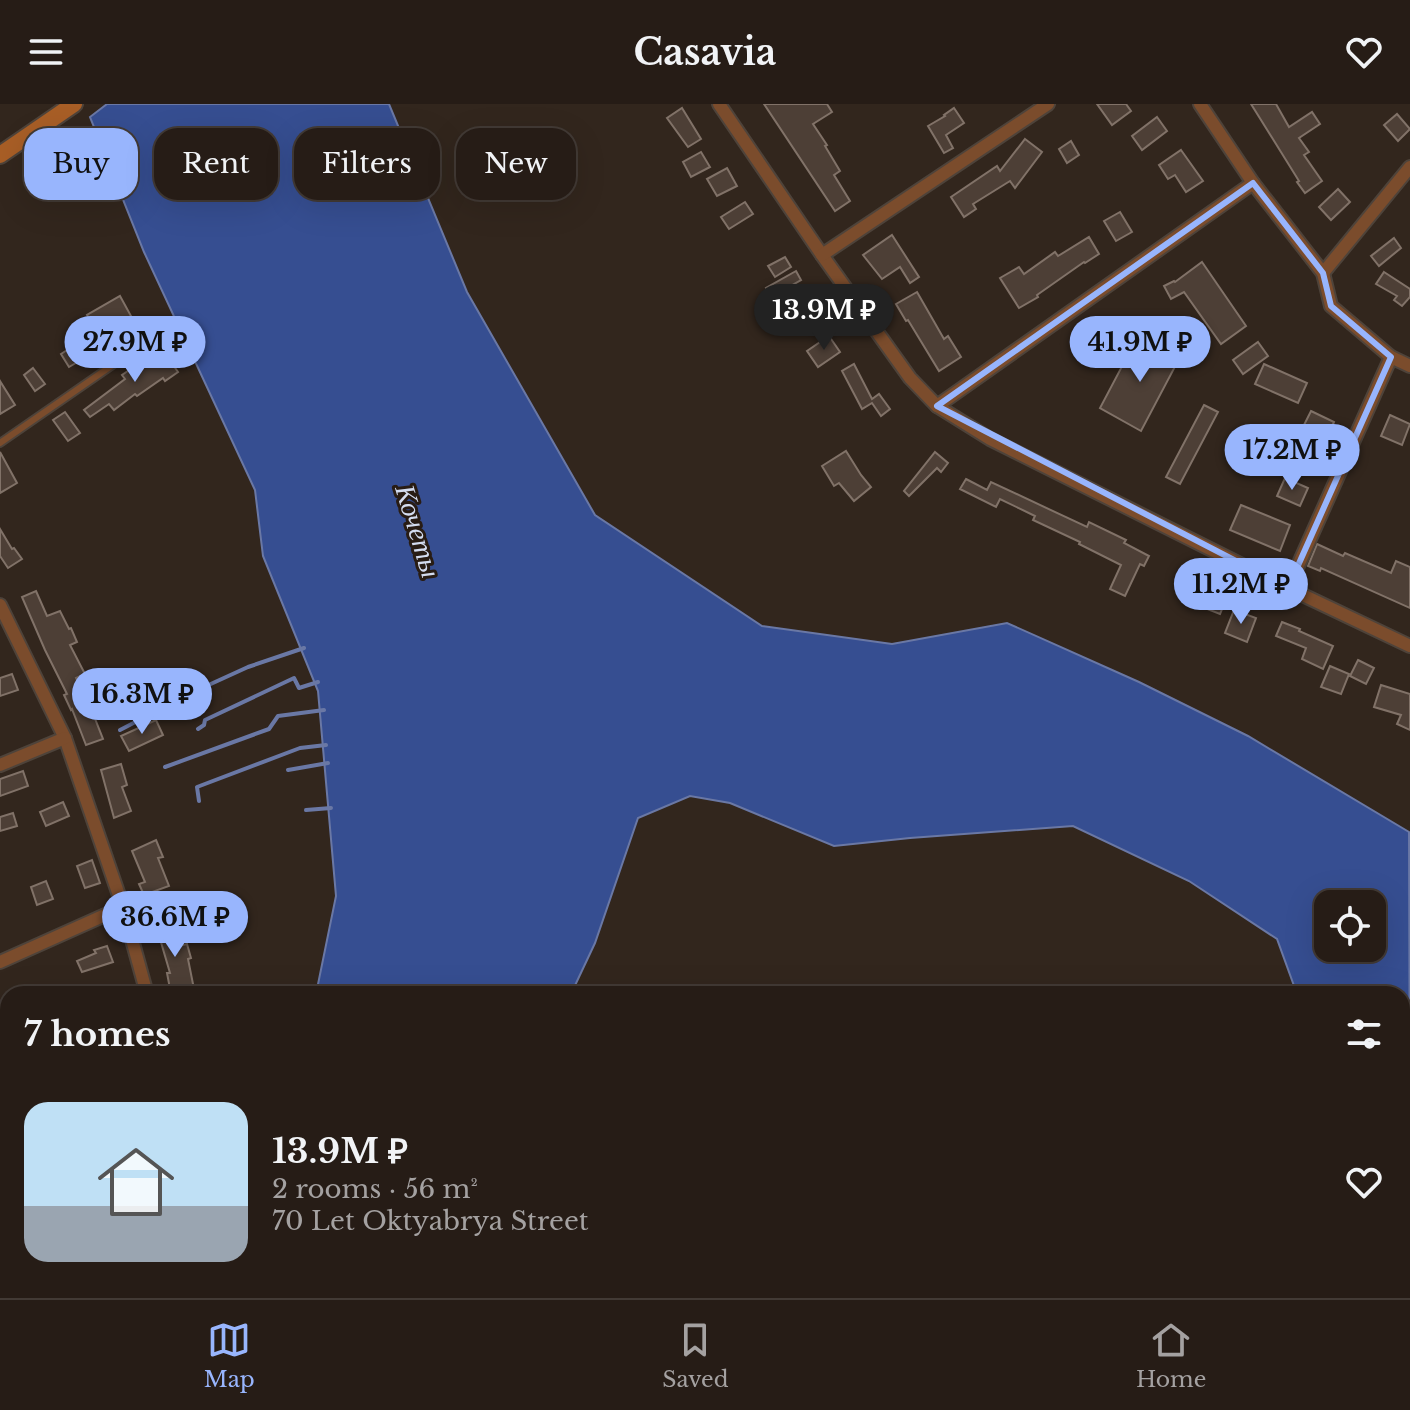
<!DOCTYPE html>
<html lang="en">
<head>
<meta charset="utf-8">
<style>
  body { margin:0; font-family:"Libre Baskerville",serif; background:#2e251f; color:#f1f3f6; height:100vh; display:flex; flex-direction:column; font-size:30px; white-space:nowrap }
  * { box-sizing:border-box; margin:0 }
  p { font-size:26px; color:#a4a1a1 }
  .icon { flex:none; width:44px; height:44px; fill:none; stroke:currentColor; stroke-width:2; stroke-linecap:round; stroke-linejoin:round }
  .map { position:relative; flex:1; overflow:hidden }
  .panel { position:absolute; left:0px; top:882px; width:1410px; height:312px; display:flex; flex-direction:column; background:#261c16; border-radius:24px 24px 0 0; box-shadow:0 8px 32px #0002,0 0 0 2px #423a35 }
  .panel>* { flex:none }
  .top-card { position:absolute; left:24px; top:24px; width:800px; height:72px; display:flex; gap:16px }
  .buttons { position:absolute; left:1314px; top:786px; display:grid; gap:16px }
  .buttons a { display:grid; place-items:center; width:72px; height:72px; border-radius:16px; background:#261c16; box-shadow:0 8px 32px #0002,0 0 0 2px #423a35; font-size:40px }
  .price { position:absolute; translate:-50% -68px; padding:0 18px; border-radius:28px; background:#98b5fd; color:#111; font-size:26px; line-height:52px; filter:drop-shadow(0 2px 4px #0008) }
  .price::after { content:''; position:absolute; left:50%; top:48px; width:24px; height:18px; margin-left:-12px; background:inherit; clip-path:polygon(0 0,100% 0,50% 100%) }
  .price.current { background:#222; color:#fff }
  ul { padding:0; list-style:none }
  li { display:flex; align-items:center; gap:24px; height:200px; padding:0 24px }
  li span { display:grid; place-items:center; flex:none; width:224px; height:160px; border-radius:24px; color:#555 }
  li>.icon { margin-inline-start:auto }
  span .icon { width:96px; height:96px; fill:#fffc; stroke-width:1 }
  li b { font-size:34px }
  h2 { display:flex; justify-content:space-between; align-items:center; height:96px; padding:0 24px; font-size:34px }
  .tag { padding:0 28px; border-radius:24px; background:#261c16; box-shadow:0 8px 32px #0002,0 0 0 2px #423a35; font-size:28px; line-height:72px }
  .tag.current { background:#98b5fd; color:#111 }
  header { display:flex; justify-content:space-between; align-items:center; height:104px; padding:0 24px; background:#261c16; font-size:36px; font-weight:800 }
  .tab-bar { display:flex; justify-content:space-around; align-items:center; height:112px; border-top:2px solid #423a35; background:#261c16; font-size:22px; color:#a4a1a1 }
  .tab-bar a { display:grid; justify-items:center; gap:4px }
  .tab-bar .current { color:#98b5fd }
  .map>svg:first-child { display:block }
  .water { fill:#364e91; stroke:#6a78a5; stroke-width:2; fill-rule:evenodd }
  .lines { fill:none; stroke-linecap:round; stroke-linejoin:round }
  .stream { stroke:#6a78a5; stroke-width:4 }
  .building { fill:#4d3f36; stroke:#817268; stroke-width:2 }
  .lane-casing { stroke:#4e433a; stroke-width:10 }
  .street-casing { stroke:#4e433a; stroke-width:16 }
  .secondary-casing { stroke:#4e433a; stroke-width:20 }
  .lane { stroke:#7b4c2c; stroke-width:6 }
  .street { stroke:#7b4c2c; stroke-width:12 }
  .secondary { stroke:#a85e26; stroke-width:16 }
  .marked { fill:none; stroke:#98b5fd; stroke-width:6; stroke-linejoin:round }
  .labels { text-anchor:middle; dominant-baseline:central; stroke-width:6; stroke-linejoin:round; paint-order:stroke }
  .water-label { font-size:28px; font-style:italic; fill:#d3dcf0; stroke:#281c14 }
</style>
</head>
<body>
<header><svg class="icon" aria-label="menu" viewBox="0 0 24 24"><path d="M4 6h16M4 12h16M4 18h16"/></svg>Casavia<svg class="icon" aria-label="heart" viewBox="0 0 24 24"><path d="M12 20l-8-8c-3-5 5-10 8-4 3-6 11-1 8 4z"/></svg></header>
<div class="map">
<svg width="1410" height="1194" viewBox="0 0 1410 1194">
  <rect width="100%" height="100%" fill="#32261d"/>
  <g class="water">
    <path d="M107,0H389L467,188L595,411L762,522L892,540L1007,519L1139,578L1248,632L1409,728L1410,1047L1402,1036V890H1297L1277,835L1189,777L1073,722L910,734L834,742L730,699L690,692L638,714L595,839L571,890H316L336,792L318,587L263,452L255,386L144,148L90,13ZM1328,800H1372V844H1328Z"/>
    <polygon points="268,1186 525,1186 524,1194 271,1194 268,1190"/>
    <polygon points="1165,1186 1393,1186 1409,1194 1163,1194"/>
  </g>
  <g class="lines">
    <g class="stream">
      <polyline points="198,625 204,621 205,616 294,574 299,584 318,578"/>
      <polyline points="120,626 191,589 248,563 304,544"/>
      <polyline points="165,663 269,625 278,612 324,606"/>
      <polyline points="288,666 328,659"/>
      <polyline points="199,697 197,683 300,644 326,641"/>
      <polyline points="306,706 331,704"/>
    </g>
  </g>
  <g class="building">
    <polygon points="764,0 827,0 832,8 813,20 827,41 825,42 840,67 834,71 850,97 835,107"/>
    <polygon points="1097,0 1126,0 1131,7 1112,21"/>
    <polygon points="1251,0 1276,0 1289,23 1312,8 1320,20 1299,34 1309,48 1304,51 1322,77 1305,89 1297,78 1299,77"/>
    <polygon points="682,4 701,35 688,43 667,14"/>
    <polygon points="954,4 964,19 946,31 953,44 944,49 928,22 945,12 944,11"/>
    <polygon points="1397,10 1410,25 1398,37 1384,21"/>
    <polygon points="1157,13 1167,27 1142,46 1132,32"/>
    <polygon points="1025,35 1042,48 1015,84 1010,77 973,100 976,105 964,113 951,93 997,62 1000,67"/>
    <polygon points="1071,37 1079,51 1067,59 1059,45"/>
    <polygon points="1181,46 1203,77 1186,88 1175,71 1168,75 1159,61"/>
    <polygon points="701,48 710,63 691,73 683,58"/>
    <polygon points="727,64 737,82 717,92 707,75"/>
    <polygon points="1338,85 1350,98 1331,116 1319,103"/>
    <polygon points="745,98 753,110 729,125 721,113"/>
    <polygon points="1120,108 1132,128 1116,137 1104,117"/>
    <polygon points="892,131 919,173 910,179 900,163 882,175 863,151"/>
    <polygon points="1089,133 1099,150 1085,159 1084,158 1037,191 1038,193 1019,204 1000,174 1019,163 1024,170 1055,148 1058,152"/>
    <polygon points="1394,134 1401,144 1379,162 1371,152"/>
    <polygon points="785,153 791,163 775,173 768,162"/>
    <polygon points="1202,158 1246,222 1221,240 1184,188 1171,195 1164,182 1174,177 1175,178"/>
    <polygon points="796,167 801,176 771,193 766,184"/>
    <polygon points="1384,168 1410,185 1410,193 1402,202 1394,196 1397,192 1376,180"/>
    <polygon points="917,188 944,235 948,232 961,253 939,267 908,216 906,217 896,200"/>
    <polygon points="120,192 131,212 110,224 114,232 95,242 98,246 69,263 61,250 78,239 75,233 93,222 87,211"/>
    <polygon points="829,232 840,248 818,263 807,247"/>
    <polygon points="1138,232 1179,255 1141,327 1100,304"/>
    <polygon points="1258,238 1268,252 1243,270 1233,256"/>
    <polygon points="164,248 178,268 165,277 163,274 137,292 135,290 114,306 109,300 90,313 84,306 125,275 122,271 135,262 138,266"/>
    <polygon points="854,260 872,295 879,290 890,305 881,312 872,299 862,305 842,267"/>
    <polygon points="1264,260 1307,279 1298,299 1255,280"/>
    <polygon points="33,264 45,280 35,287 24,271"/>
    <polygon points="0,277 15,301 0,310"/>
    <polygon points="1204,301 1218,308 1180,380 1166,373"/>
    <polygon points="1311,307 1334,318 1328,332 1304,321"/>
    <polygon points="65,308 80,329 68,337 53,316"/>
    <polygon points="1390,311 1410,320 1402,341 1381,332"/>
    <polygon points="846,347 861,371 871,383 854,397 839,379 834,382 822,362"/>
    <polygon points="0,348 17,379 0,389"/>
    <polygon points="935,348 948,359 941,368 937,364 909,392 904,387"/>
    <polygon points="1285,374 1308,384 1300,402 1277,392"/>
    <polygon points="966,375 987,386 991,378 1087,423 1089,418 1126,436 1124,439 1149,452 1144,462 1140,460 1125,492 1110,485 1121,461 1079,440 1080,438 1033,416 1035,412 1000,395 996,403 960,385"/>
    <polygon points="1241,401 1290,421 1280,447 1230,426"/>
    <polygon points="0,425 12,445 14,444 22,455 8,464 0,452"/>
    <polygon points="1317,440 1343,452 1345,449 1391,469 1396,457 1410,463 1410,504 1321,464 1320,467 1308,462"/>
    <polygon points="1181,469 1197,475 1192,488 1176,482"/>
    <polygon points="36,487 47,512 60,507 69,525 71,524 77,538 70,541 85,570 76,574 86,595 103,588 108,601 92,607 103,635 86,641 72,605 71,606 64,591 67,590 45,546 22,493"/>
    <polygon points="1208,489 1226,496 1220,510 1202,503"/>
    <polygon points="1234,506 1256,514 1247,538 1225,529"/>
    <polygon points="1282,518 1300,525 1299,527 1333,542 1323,565 1302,555 1306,544 1276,532"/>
    <polygon points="1358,556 1374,564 1366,580 1350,572"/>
    <polygon points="1330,562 1349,570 1341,590 1321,583"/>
    <polygon points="12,570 18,586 0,592 0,574"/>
    <polygon points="1381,581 1410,590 1410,626 1397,620 1401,611 1374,603"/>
    <polygon points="156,616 163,631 129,647 121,632"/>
    <polygon points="121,660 127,681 122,683 131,707 114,714 101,666"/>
    <polygon points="23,667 28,682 0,692 0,675"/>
    <polygon points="63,698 69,712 46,722 40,708"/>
    <polygon points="13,709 17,722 0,727 0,713"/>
    <polygon points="156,736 163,753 158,754 169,782 144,791 139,780 145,778 132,747"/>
    <polygon points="92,756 100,779 85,784 77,762"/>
    <polygon points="46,777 53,795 37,801 31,783"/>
    <polygon points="168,812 175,843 187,840 191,854 188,855 195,890 171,890 167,869 170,869 158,828 154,829 151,816"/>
    <polygon points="107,842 113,858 82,868 77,857 96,849 94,846"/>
  </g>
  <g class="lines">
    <g class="lane-casing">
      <polyline id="lane" points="0,339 130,249"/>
    </g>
    <g class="street-casing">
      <g id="street">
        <polyline points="719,0 822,151 910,274 937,302 990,335 1288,484 1410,542"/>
        <polyline points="1200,0 1253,79 1323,169 1331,202 1391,253 1410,262"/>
        <polyline points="822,151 1048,0"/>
        <polyline points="1323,169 1410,63"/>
        <polyline points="937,302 1253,79"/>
        <polyline points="1288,484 1391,253"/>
        <polyline points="0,501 65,634 123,803 147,890"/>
        <polyline points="0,661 65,634"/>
        <polyline points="0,858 123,803"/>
        <polyline points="0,1096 8,1093"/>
        <polyline points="214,1186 216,1194"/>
        <polyline points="908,1194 912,1186"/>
      </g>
    </g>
    <g class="secondary-casing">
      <polyline id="secondary" points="0,51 74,0"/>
    </g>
    <use href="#lane" class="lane"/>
    <use href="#street" class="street"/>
    <use href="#secondary" class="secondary"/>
  </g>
  <path class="marked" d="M1253,79L1323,169L1331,202L1391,253L1288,484L937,302Z"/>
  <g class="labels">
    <g class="water-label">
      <text transform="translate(418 427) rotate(73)">Кочеты</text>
    </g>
  </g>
</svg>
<div class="buttons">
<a><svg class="icon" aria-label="locate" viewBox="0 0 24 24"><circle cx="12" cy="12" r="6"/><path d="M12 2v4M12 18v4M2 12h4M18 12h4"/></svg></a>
</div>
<b class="price current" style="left:824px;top:248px">13.9M ₽</b>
<b class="price" style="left:135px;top:280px">27.9M ₽</b>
<b class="price" style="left:1140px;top:280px">41.9M ₽</b>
<b class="price" style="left:1292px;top:388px">17.2M ₽</b>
<b class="price" style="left:1241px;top:522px">11.2M ₽</b>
<b class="price" style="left:142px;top:632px">16.3M ₽</b>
<b class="price" style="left:175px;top:855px">36.6M ₽</b>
<div class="top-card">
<a class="tag current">Buy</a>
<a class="tag">Rent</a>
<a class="tag">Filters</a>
<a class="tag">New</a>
</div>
<section class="panel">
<h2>7 homes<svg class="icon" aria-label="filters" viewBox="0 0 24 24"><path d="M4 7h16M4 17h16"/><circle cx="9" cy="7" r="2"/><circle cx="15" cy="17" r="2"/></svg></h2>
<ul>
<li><span style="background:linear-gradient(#bfe0f5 65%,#9aa5b1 0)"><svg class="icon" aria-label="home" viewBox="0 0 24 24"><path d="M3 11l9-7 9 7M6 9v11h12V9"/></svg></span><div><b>13.9M ₽</b><p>2 rooms · 56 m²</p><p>70 Let Oktyabrya Street</p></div><svg class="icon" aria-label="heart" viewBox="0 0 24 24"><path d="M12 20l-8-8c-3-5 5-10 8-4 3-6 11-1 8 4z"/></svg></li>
</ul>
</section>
</div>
<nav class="tab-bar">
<a class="current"><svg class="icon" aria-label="map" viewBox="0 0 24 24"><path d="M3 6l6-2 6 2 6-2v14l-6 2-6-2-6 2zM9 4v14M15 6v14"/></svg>Map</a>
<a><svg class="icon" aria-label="saved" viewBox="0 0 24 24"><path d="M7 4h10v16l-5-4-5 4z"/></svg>Saved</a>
<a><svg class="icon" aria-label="home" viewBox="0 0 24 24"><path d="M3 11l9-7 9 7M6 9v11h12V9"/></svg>Home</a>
</nav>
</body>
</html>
